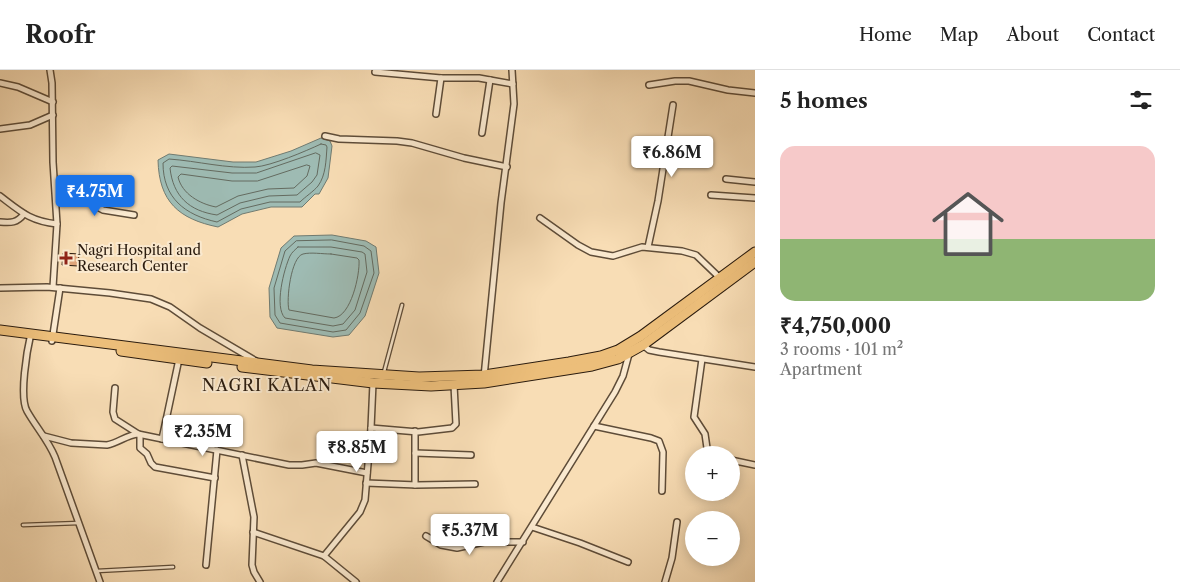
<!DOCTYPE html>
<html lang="en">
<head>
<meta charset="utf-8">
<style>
  body { margin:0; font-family:"Libre Caslon Text",serif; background:#f6f6f6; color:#222; height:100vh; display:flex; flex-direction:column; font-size:19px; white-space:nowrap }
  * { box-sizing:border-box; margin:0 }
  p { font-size:16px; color:#767676 }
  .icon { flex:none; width:28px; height:28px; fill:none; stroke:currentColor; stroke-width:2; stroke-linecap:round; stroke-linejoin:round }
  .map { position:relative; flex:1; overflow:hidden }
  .details { display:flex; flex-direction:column; background:#fff; width:425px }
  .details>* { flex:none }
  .fabs { position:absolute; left:685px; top:376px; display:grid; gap:10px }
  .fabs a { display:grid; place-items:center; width:55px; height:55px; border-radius:50%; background:#fff; box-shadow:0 2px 12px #0003; font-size:25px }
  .price { position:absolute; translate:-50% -42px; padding:0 11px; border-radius:5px; background:#fff; color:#222; font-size:16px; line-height:32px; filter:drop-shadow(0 1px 2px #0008) }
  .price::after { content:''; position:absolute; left:50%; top:30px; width:15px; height:11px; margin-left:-8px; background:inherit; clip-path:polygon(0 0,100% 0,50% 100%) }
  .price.on { background:#1a73e8; color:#fff }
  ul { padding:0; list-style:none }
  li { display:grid; align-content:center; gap:10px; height:265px; padding:0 25px }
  li span { display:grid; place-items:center; height:155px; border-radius:15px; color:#555 }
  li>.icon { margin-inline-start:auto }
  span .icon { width:90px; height:90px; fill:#fffc; stroke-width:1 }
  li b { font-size:21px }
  h2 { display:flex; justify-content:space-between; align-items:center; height:60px; padding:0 25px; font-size:21px }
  header { display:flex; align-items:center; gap:30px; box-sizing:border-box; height:70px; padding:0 25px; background:#fff; border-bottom:1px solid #e0e0e0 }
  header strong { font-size:24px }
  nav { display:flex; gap:28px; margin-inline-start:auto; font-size:18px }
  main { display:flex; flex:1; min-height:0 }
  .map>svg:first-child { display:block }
  .water { fill:#9ebbb3; stroke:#707b71 }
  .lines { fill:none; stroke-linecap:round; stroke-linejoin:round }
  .shore { stroke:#646b60; stroke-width:1 }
  .building { fill:#dfa57a; stroke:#2a1b0e }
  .service-casing { stroke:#5e4c38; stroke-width:5 }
  .minor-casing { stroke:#5e4c38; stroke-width:8 }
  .trunk-casing { stroke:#2a1b0e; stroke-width:11 }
  .service { stroke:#fae9cf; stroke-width:2.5 }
  .minor { stroke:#fae9cf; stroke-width:5 }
  .trunk { stroke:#ecbe7a; stroke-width:9 }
  .poi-dot { fill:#8f2418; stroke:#fae9cf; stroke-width:2 }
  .labels { text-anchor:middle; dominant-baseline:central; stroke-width:4; stroke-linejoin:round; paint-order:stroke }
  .poi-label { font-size:14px; fill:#2a1b0e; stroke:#fae9cf; text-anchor:start }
  .quarter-label { font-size:16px; letter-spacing:1px; fill:#2a1b0e; stroke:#fae9cf }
</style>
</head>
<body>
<header>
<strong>Roofr</strong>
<nav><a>Home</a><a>Map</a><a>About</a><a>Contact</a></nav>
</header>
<main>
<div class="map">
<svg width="755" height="512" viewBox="0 0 755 512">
  <rect width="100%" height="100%" fill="#f8ddb5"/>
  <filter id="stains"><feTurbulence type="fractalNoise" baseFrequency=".004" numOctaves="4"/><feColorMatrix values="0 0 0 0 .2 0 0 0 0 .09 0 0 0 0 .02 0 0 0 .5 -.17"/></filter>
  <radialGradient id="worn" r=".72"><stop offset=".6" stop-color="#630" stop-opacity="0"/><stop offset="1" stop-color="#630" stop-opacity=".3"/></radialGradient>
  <g class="water">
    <path d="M321,68L330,71L332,76L328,108L319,124H315L302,137H271L242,144L218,157C179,149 159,132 158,90L169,84L233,92H256L291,81Z"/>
    <polygon points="332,165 366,171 376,177 379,203 365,246 349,265 333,267 277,258 270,247 269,218 281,178 294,166"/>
  </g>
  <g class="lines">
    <g class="shore">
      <path d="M321,74L326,75L327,77C326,90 326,105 318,116C314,121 305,127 300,132H270L241,139L217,152C185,145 163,128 163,93L169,89C198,91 226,99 255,97C271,96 306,81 321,74Z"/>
      <path d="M316,83L320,85L317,105L312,112L297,125L269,126L240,133L217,145C189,141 173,126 170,98L172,96L232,103H256Z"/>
      <path d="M307,95L310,96L307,106L294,118L268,119L238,126L216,137C200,134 182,124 178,107L181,104L232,111H257Z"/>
      <polygon points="332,170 364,176 371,181 374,203 360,243 346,260 333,262 280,253 275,245 274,218 285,181 296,171"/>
      <path d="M298,177H331L362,182L365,184L367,202L355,240L343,254L333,256L285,248C274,237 284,199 290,186C292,182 295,180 298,177Z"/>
      <path d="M331,184L357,188L359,190C360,205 351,246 334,248L289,240C286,230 291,187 303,184C311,182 322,184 331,184Z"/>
    </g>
  </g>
  <polygon class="building" points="63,183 79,184 78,196 62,195"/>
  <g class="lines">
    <g class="service-casing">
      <g id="service">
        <polyline points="384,302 402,235"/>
        <polyline points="23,455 79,453"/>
        <polyline points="97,501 173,497"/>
      </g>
    </g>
    <g class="minor-casing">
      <g id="minor">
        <polyline points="50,0 52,13 53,92 57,154 53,217"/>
        <polyline points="375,2 441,8 479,8 513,14"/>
        <polyline points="0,13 18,17 53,32"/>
        <polyline points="649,15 675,11 689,11 728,20 755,23"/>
        <polyline points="436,44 441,8"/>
        <polyline points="0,59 30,55 53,45"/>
        <polyline points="482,63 490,10"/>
        <polyline points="325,66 339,69 397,71 412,73 464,88 507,97"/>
        <polyline points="726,109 755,112"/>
        <polyline points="711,125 755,128"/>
        <path d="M0,126C21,142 30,151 57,154"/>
        <polyline points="56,132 71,129 83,129 103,140 134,145"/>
        <polyline points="540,148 578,175 591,182 613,186 642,177 682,181 696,185 720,208"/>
        <path d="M0,152C11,153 17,153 24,144"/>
        <polyline points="648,177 658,131 673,35"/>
        <polyline points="0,218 47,217 110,223 151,229 170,237 200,258 256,291"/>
        <path d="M31,263C27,280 19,327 27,341C36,357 48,370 55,387L100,512"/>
        <polyline points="52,271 60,218"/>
        <polyline points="643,275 649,280 659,282 755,297"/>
        <polyline points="702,289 694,347 705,364 708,385"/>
        <polyline points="484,307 501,133 514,34 512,0"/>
        <polyline points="115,318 113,342 115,349 140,365 140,378 147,384 151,393 155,397 215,408"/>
        <polyline points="594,356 651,368 659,371 663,382 662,421"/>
        <polyline points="371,358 418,362 452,358 456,354 454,315"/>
        <polyline points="415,361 415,415"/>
        <path d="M44,366L71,373L107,375C118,373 127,365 138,364L289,395H302L316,393L367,403"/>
        <polyline points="162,369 179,289"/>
        <polyline points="415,383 471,385"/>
        <polyline points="242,385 254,447 252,495 254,502 260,512"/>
        <polyline points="731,390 755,395"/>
        <polyline points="366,413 417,415 475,414"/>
        <polyline points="723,422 724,424"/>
        <polyline points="532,457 580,473 628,492"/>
        <polyline points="253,462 324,486 356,512"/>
        <polyline points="426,466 441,475 457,478 484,472 523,472"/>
        <polyline points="324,486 360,442 365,430 371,358 373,313"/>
        <polyline points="206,495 217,380"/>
        <polyline points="497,512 615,322 623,306 629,284"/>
        <polyline points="665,512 672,488 677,452"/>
      </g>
    </g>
    <g class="trunk-casing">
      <g id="trunk">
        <polyline points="0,260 312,300 419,307 484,305 569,292 601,286 618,280 641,266 755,182"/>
        <polyline points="121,281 207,293"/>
        <polyline points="242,297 373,313 431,316 484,313 592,296 618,289 643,275 755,192"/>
      </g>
    </g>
    <use href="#service" class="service"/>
    <use href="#minor" class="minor"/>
    <use href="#trunk" class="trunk"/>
  </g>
  <path class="poi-dot" d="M63.5 180.5h5v5h5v5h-5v5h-5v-5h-5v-5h5z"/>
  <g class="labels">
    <g class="poi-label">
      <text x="77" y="180">Nagri Hospital and<tspan x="77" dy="16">Research Center</tspan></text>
    </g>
    <g class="quarter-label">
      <text x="267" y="315">NAGRI KALAN</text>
    </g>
  </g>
  <rect width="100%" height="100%" filter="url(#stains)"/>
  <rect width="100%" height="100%" fill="url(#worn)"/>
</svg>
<div class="fabs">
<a>+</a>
<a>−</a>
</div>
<b class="price" style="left:672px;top:108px">₹6.86M</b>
<b class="price on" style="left:95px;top:147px">₹4.75M</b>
<b class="price" style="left:203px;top:387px">₹2.35M</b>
<b class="price" style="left:357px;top:403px">₹8.85M</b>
<b class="price" style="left:470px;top:486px">₹5.37M</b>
</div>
<section class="details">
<h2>5 homes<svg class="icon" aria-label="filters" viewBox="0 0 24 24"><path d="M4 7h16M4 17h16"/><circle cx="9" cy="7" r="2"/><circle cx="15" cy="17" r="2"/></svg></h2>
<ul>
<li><span style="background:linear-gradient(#f6c9c9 60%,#8fb573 0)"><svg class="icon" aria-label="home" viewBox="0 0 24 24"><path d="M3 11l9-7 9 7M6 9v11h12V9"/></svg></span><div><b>₹4,750,000</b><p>3 rooms · 101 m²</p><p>Apartment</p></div></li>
</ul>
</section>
</main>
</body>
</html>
